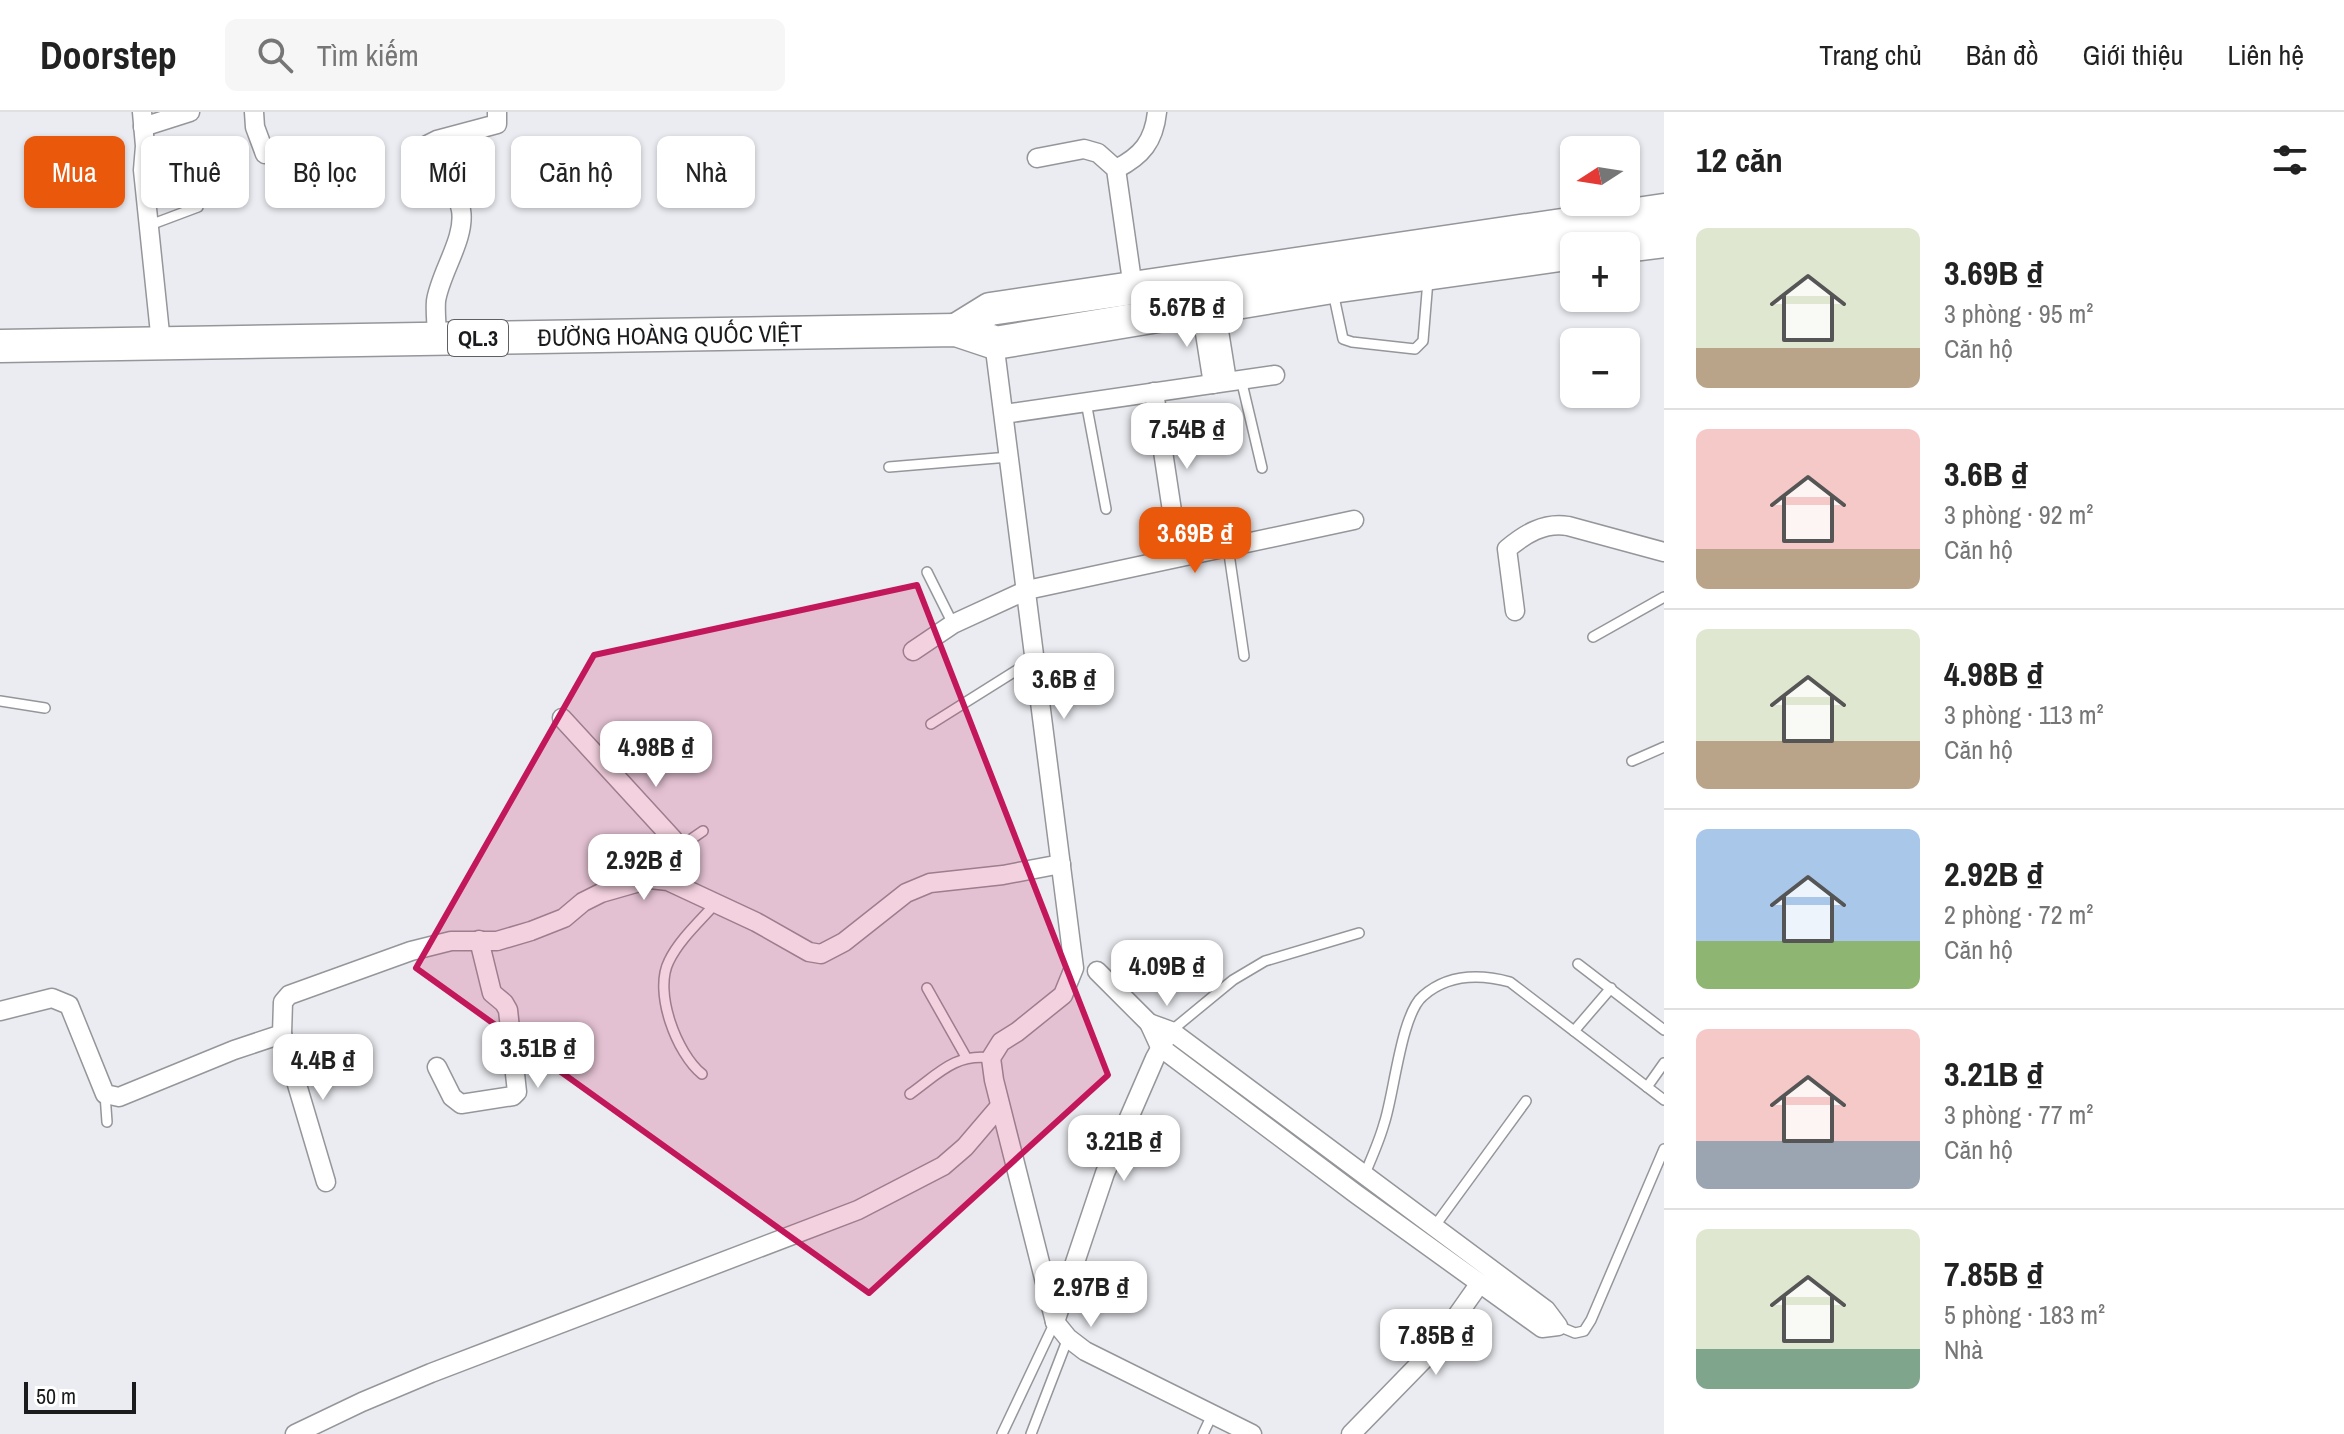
<!DOCTYPE html>
<html lang="vi">
<head>
<meta charset="utf-8">
<style>
  body { margin:0; font-family:"Archivo Narrow",sans-serif; background:#f6f6f6; color:#222; height:100vh; display:flex; flex-direction:column; font-size:30px; white-space:nowrap }
  * { box-sizing:border-box; margin:0 }
  p { font-size:26px; color:#767676 }
  .icon { flex:none; width:44px; height:44px; fill:none; stroke:currentColor; stroke-width:2; stroke-linecap:round; stroke-linejoin:round }
  .map { position:relative; flex:1; overflow:hidden }
  .side { display:flex; flex-direction:column; background:#fff; width:680px }
  .side>* { flex:none }
  .banner { position:absolute; left:24px; top:24px; width:760px; height:72px; display:flex; gap:16px }
  .needle { width:52px; rotate:258deg }
  .fabs { position:absolute; left:1560px; top:24px; display:grid; gap:16px }
  .fabs a { display:grid; place-items:center; width:80px; height:80px; border-radius:12px; background:#fff; box-shadow:0 2px 6px #0004; font-size:40px }
  .scale { position:absolute; left:24px; bottom:20px; width:112px; box-sizing:border-box; padding-left:8px; border:4px solid #1a1b1d; border-top:0; font-size:22px; line-height:28px; white-space:nowrap; color:#1a1b1d; -webkit-text-stroke:6px #fff; paint-order:stroke }
  .price { position:absolute; translate:-50% -68px; padding:0 18px; border-radius:16px; background:#fff; color:#222; font-size:26px; line-height:52px; filter:drop-shadow(0 2px 4px #0008) }
  .price::after { content:''; position:absolute; left:50%; top:48px; width:24px; height:18px; margin-left:-12px; background:inherit; clip-path:polygon(0 0,100% 0,50% 100%) }
  .price.current { background:#ea580c; color:#fff }
  ul { padding:0; list-style:none }
  li { display:flex; align-items:center; gap:24px; height:200px; padding:0 32px }
  li+li { border-top:2px solid #e0e0e0 }
  li span { display:grid; place-items:center; flex:none; width:224px; height:160px; border-radius:12px; color:#555 }
  li>.icon { margin-inline-start:auto }
  span .icon { width:96px; height:96px; fill:#fffc; stroke-width:1 }
  li b { font-size:34px }
  h2 { display:flex; justify-content:space-between; align-items:center; height:96px; padding:0 32px; font-size:34px }
  .chip { padding:0 28px; border-radius:12px; background:#fff; box-shadow:0 2px 6px #0004; font-size:28px; line-height:72px }
  .chip.current { background:#ea580c; color:#fff }
  header { display:flex; align-items:center; gap:48px; box-sizing:border-box; height:112px; padding:0 40px; background:#fff; border-bottom:2px solid #e0e0e0 }
  header strong { font-size:38px }
  nav { display:flex; gap:44px; margin-inline-start:auto; font-size:28px }
  .search { width:560px; height:72px; background:#f6f6f6; display:flex; align-items:center; gap:20px; box-sizing:border-box; padding:0 28px; border-radius:12px; color:#767676; font-size:30px }
  main { display:flex; flex:1; min-height:0 }
  .map>svg:first-child { display:block }
  .lines { fill:none; stroke-linecap:round; stroke-linejoin:round }
  .lane-casing { stroke:#95969a; stroke-width:12 }
  .street-casing { stroke:#95969a; stroke-width:21 }
  .highway-casing { stroke:#95969a; stroke-width:35 }
  .lane { stroke:#fff; stroke-width:9 }
  .street { stroke:#fff; stroke-width:18 }
  .highway { stroke:#fff; stroke-width:32 }
  .marked { fill:#c2185b; fill-opacity:0.2; stroke:#c2185b; stroke-width:6; stroke-linejoin:round }
  .labels { text-anchor:middle; dominant-baseline:central; stroke-width:7; stroke-linejoin:round; paint-order:stroke }
  .shield { fill:#fff; stroke:#5f5f61; stroke-width:2 }
  .shield-label { font-size:22px; font-weight:bold; fill:#1a1b1d }
  .street-label { font-size:24px; fill:#1a1b1d; stroke:#fff }
</style>
</head>
<body>
<header>
<strong>Doorstep</strong>
<div class="search"><svg class="icon" aria-label="search" viewBox="0 0 24 24"><circle cx="10" cy="10" r="6"/><path d="M15 15l6 6"/></svg>Tìm kiếm</div>
<nav><a>Trang chủ</a><a>Bản đồ</a><a>Giới thiệu</a><a>Liên hệ</a></nav>
</header>
<main>
<div class="map">
<svg width="1664" height="1322" viewBox="0 0 1664 1322">
  <rect width="100%" height="100%" fill="#ebecf1"/>
  <g class="lines">
    <g class="lane-casing">
      <g id="lane">
        <polyline points="150,113 198,95"/>
        <polyline points="1333,180 1343,227 1352,230 1415,237 1423,229 1428,168"/>
        <polyline points="1241,267 1262,356"/>
        <polyline points="1086,290 1106,397"/>
        <polyline points="889,355 1009,345"/>
        <polyline points="1228,435 1244,544"/>
        <polyline points="927,460 953,512"/>
        <polyline points="1593,525 1664,485"/>
        <polyline points="0,589 45,596"/>
        <polyline points="931,612 1036,546"/>
        <polyline points="1632,649 1664,635"/>
        <polyline points="674,739 703,719"/>
        <polyline points="1578,852 1664,918"/>
        <polyline points="927,876 966,945"/>
        <polyline points="1171,919 1233,868 1265,849 1359,821"/>
        <polyline points="1574,919 1611,876"/>
        <path d="M702,962C677,942 653,880 669,849C679,828 700,809 716,791"/>
        <polyline points="1647,975 1664,951"/>
        <polyline points="105,982 107,1010"/>
        <path d="M910,982C938,962 955,941 991,946"/>
        <path d="M1364,1064C1371,1047 1379,1030 1384,1012C1394,983 1401,902 1423,884C1448,862 1480,862 1510,870L1664,988"/>
        <polyline points="1434,1115 1526,989"/>
        <polyline points="1558,1214 1575,1221 1584,1219 1591,1208 1664,1037"/>
        <polyline points="1002,1322 1055,1210"/>
        <polyline points="1031,1322 1068,1226"/>
        <polyline points="1203,1322 1212,1303"/>
      </g>
    </g>
    <g class="street-casing">
      <g id="street">
        <polyline points="142,0 145,34 143,58 161,231"/>
        <polyline points="254,0 255,15 265,42"/>
        <polyline points="143,15 190,0"/>
        <polyline points="1037,46 1084,37 1098,41 1116,57 1133,176"/>
        <path d="M1116,57C1142,44 1154,29 1157,0"/>
        <polyline points="1215,194 1227,269"/>
        <polyline points="1201,196 1213,272"/>
        <polyline points="993,222 1074,856 1063,883 1017,920 1001,930 991,946 994,968 1055,1210 1068,1226 1085,1239 1252,1322"/>
        <path d="M437,227C437,214 435,201 436,189C440,161 466,126 461,98C457,75 429,60 424,41L427,33L437,28L497,12V0"/>
        <polyline points="1154,280 1179,445"/>
        <polyline points="1004,302 1275,263"/>
        <path d="M1515,499L1507,437C1525,422 1544,410 1568,414L1664,440"/>
        <polyline points="913,539 953,512 1027,478 1354,408"/>
        <polyline points="562,606 673,727 674,739 661,766"/>
        <polyline points="1097,859 1149,911"/>
        <polyline points="0,899 52,886 69,893 105,982 119,985 234,938 282,922 283,890 289,883 411,839 451,829 497,829 531,819 564,806 583,790 601,781 650,767 668,769 756,810 809,840 821,842 844,830 906,781 930,771 1003,763 1061,752"/>
        <polygon points="1149,911 1171,919 1546,1198 1558,1214 1542,1216 1356,1082 1160,935"/>
        <polyline points="282,922 326,1070"/>
        <polyline points="437,955 452,985 461,992 513,984 517,980 508,898 504,891 492,881 479,828"/>
        <polyline points="1055,1210 1105,1061 1155,946 1166,926"/>
        <polyline points="295,1322 362,1290 431,1261 858,1098 943,1054 965,1035 1000,994"/>
        <polyline points="1351,1322 1432,1239 1480,1171"/>
      </g>
    </g>
    <g class="highway-casing">
      <g id="highway">
        <polyline points="1626,134 1664,129"/>
        <polyline points="956,218 990,197 1664,98"/>
        <path id="s1" d="M0,234L956,218L995,231L1332,175L1574,141"/>
      </g>
    </g>
    <use href="#lane" class="lane"/>
    <use href="#street" class="street"/>
    <use href="#highway" class="highway"/>
  </g>
  <path class="marked" d="M917,473L1108,963L869,1181L416,856L594,543Z"/>
  <g class="labels">
    <rect class="shield" x="448" y="208" width="60" height="36" rx="6"/>
    <g class="shield-label">
      <text x="478" y="226">QL.3</text>
    </g>
    <g class="street-label">
      <text stroke="none"><textPath href="#s1" startOffset="670">ĐƯỜNG HOÀNG QUỐC VIỆT</textPath></text>
    </g>
  </g>
</svg>
<div class="fabs">
<a><svg class="needle" viewBox="-14 -14 28 28"><path d="M0-13l5 13h-10z" fill="#e53935"/><path d="M0 13l5-13h-10z" fill="#767676"/></svg></a>
<a>+</a>
<a>−</a>
</div>
<div class="scale">50 m</div>
<b class="price" style="left:1187px;top:237px">5.67B ₫</b>
<b class="price" style="left:1187px;top:359px">7.54B ₫</b>
<b class="price current" style="left:1195px;top:463px">3.69B ₫</b>
<b class="price" style="left:1064px;top:609px">3.6B ₫</b>
<b class="price" style="left:656px;top:677px">4.98B ₫</b>
<b class="price" style="left:644px;top:790px">2.92B ₫</b>
<b class="price" style="left:1167px;top:896px">4.09B ₫</b>
<b class="price" style="left:538px;top:978px">3.51B ₫</b>
<b class="price" style="left:323px;top:990px">4.4B ₫</b>
<b class="price" style="left:1124px;top:1071px">3.21B ₫</b>
<b class="price" style="left:1091px;top:1217px">2.97B ₫</b>
<b class="price" style="left:1436px;top:1265px">7.85B ₫</b>
<div class="banner">
<a class="chip current">Mua</a>
<a class="chip">Thuê</a>
<a class="chip">Bộ lọc</a>
<a class="chip">Mới</a>
<a class="chip">Căn hộ</a>
<a class="chip">Nhà</a>
</div>
</div>
<section class="side">
<h2>12 căn<svg class="icon" aria-label="filters" viewBox="0 0 24 24"><path d="M4 7h16M4 17h16"/><circle cx="9" cy="7" r="2"/><circle cx="15" cy="17" r="2"/></svg></h2>
<ul>
<li><span style="background:linear-gradient(#dfe7d0 75%,#b9a48a 0)"><svg class="icon" aria-label="home" viewBox="0 0 24 24"><path d="M3 11l9-7 9 7M6 9v11h12V9"/></svg></span><div><b>3.69B ₫</b><p>3 phòng · 95 m²</p><p>Căn hộ</p></div></li>
<li><span style="background:linear-gradient(#f6c9c9 75%,#b9a48a 0)"><svg class="icon" aria-label="home" viewBox="0 0 24 24"><path d="M3 11l9-7 9 7M6 9v11h12V9"/></svg></span><div><b>3.6B ₫</b><p>3 phòng · 92 m²</p><p>Căn hộ</p></div></li>
<li><span style="background:linear-gradient(#dfe7d0 70%,#b9a48a 0)"><svg class="icon" aria-label="home" viewBox="0 0 24 24"><path d="M3 11l9-7 9 7M6 9v11h12V9"/></svg></span><div><b>4.98B ₫</b><p>3 phòng · 113 m²</p><p>Căn hộ</p></div></li>
<li><span style="background:linear-gradient(#a9c7e8 70%,#8fb573 0)"><svg class="icon" aria-label="home" viewBox="0 0 24 24"><path d="M3 11l9-7 9 7M6 9v11h12V9"/></svg></span><div><b>2.92B ₫</b><p>2 phòng · 72 m²</p><p>Căn hộ</p></div></li>
<li><span style="background:linear-gradient(#f6c9c9 70%,#9aa5b1 0)"><svg class="icon" aria-label="home" viewBox="0 0 24 24"><path d="M3 11l9-7 9 7M6 9v11h12V9"/></svg></span><div><b>3.21B ₫</b><p>3 phòng · 77 m²</p><p>Căn hộ</p></div></li>
<li><span style="background:linear-gradient(#dfe7d0 75%,#7fa58c 0)"><svg class="icon" aria-label="home" viewBox="0 0 24 24"><path d="M3 11l9-7 9 7M6 9v11h12V9"/></svg></span><div><b>7.85B ₫</b><p>5 phòng · 183 m²</p><p>Nhà</p></div></li>
</ul>
</section>
</main>
</body>
</html>
